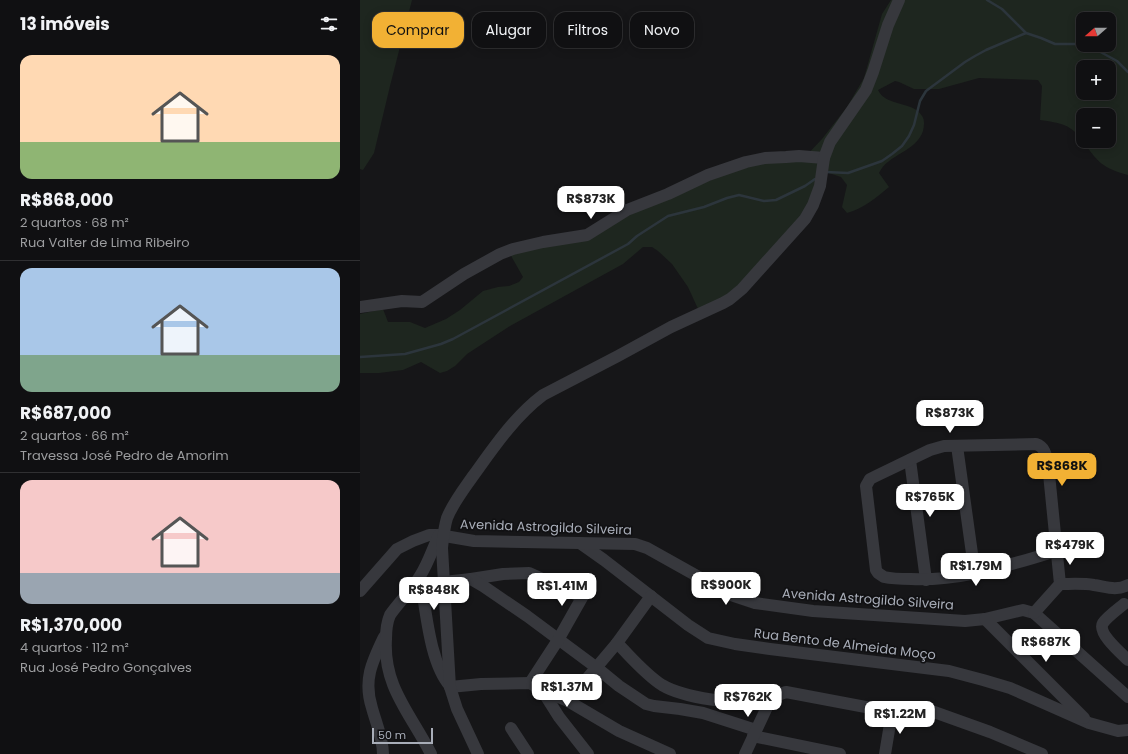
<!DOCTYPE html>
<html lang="pt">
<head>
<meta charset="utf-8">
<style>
  body { margin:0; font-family:Poppins,sans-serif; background:#19191b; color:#f1f3f6; height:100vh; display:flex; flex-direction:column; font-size:15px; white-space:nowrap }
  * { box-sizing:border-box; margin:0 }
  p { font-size:13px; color:#9c9d9f }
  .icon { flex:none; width:22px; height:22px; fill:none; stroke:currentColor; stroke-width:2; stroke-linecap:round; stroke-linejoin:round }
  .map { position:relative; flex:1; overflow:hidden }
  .panel { display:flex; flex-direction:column; background:#101012; width:360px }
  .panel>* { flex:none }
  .banner { position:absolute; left:12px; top:12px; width:380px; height:36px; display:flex; gap:8px }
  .needle { width:26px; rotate:250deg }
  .buttons { position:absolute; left:716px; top:12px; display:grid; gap:8px }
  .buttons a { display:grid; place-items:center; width:40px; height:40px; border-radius:8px; background:#101012; box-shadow:0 2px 10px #0003,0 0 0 1px #303032; font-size:20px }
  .scale { position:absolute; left:12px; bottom:10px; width:61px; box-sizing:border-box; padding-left:4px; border:2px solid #a8adb8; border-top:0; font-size:11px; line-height:14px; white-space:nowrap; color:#a8adb8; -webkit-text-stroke:3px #111113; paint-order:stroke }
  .price { position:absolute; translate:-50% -34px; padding:0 9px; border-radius:8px; background:#fff; color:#222; font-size:13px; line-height:26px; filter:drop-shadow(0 1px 2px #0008) }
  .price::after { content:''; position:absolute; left:50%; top:24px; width:12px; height:9px; margin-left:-6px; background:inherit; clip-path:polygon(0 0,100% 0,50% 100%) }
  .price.selected { background:#f2b134; color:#111 }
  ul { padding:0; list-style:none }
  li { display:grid; align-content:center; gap:8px; height:212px; padding:0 20px }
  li+li { border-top:1px solid #303032 }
  li span { display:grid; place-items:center; height:124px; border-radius:12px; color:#555 }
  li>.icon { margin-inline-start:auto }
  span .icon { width:72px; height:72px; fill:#fffc; stroke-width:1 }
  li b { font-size:17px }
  h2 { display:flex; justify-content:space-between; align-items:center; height:48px; padding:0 20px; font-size:17px }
  .chip { padding:0 14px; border-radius:12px; background:#101012; box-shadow:0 2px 10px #0003,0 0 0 1px #303032; font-size:14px; line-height:36px }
  .chip.selected { background:#f2b134; color:#111 }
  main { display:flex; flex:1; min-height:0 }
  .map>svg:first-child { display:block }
  .green { fill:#1e261f; fill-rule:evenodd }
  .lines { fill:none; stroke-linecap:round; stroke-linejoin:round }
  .stream { stroke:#2c353c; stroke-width:2.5 }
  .minor { stroke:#37383d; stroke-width:12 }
  .labels { text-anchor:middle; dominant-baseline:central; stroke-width:3.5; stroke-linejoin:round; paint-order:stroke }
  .street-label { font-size:13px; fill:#a8adb8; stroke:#111113 }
</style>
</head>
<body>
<main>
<section class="panel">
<h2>13 imóveis<svg class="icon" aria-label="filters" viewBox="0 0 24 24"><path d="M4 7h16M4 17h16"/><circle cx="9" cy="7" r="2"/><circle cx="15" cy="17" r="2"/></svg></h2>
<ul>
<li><span style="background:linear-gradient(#ffd9b3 70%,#8fb573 0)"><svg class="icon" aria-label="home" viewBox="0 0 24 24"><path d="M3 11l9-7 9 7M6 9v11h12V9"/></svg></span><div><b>R$868,000</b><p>2 quartos · 68 m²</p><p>Rua Valter de Lima Ribeiro</p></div></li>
<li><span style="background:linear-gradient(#a9c7e8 70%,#7fa58c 0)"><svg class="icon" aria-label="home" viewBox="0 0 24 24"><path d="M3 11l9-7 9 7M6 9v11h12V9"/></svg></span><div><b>R$687,000</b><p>2 quartos · 66 m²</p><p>Travessa José Pedro de Amorim</p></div></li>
<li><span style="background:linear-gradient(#f6c9c9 75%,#9aa5b1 0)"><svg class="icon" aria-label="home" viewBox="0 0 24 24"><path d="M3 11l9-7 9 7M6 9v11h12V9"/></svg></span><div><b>R$1,370,000</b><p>4 quartos · 112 m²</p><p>Rua José Pedro Gonçalves</p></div></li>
</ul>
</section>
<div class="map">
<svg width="768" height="754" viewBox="0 0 768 754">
  <rect width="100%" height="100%" fill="#161618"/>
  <g class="green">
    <polygon points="0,0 52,0 30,86 14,153 3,170 0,169"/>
    <path d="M531,0H768V175C743,168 738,163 723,141H749V115H723V141C711,124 700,123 680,120L682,86L678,80L619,78L579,89H554L539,82L535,81L518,90C526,107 554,101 562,116C565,120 564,126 563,131C556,152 528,154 519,173L529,187C516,198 504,208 487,213L482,207L487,185L481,177L463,171L456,199L380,290L339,311L328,287L312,264L298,251L292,247H283L263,264L150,326L107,354L95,366L87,371L80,373L61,362L43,370L19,373H0V314L23,309L28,322H50L65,328L86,319L100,310L123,291L138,287L149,286L159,282L163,277L146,247L232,233L316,193L409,158L445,157L462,139L487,107L504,78L522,14ZM723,19H749V45H723ZM723,67H749V93H723Z"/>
  </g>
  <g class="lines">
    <g class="stream">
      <polyline points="627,0 642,9 666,33 681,38 695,44 718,44 735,49 757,61 768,72"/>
      <polyline points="466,172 488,173 522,161 532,154 542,146 549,136 554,125 560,101 566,91 605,62 615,56 626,50 666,33"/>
      <polyline points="0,357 45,354 81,344 93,339 268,244 277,236 308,216 344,207 367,198 379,195 404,201 416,200 445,186 455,179"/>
    </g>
    <g class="minor">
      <polyline points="0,307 42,301 62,302 104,274 140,254 153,249 183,242 227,235 267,210 308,194 348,175 386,162 405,158 426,157 439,156 464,158"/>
      <polyline points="597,446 615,575"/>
      <polyline points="550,460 566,580"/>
      <polyline points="220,543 244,560 328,625 348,638 375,644 410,649 589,671 623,680 650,688 729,723 758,731 768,730"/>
      <path d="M697,551C647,565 604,581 551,579C542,579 533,579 524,577L518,573L516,570L506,486L510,479L516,476L570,450L584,446L676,444C685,447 686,455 688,464L700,584"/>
      <path d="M60,577C66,608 69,662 90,686"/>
      <polyline points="111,579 143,574 169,573 222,597"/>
      <polyline points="84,582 111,579 123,586 167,616 237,668 259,686 286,704 294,706 320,709 343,713 396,730"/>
      <polyline points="0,591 37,549 53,541 69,535 79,535 114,541 275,544 287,548 371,595 395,603 453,611 605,621 625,619 663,610 674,613 768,697"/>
      <path d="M764,604C758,609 747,617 743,623C737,633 762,654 768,660"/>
      <path d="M674,613L700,584C711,584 723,583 734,585C747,587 756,591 768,585"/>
      <polyline points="625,619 724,718"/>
      <path d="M257,643C271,657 285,674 302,685C327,700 379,703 408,705"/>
      <polyline points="170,683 198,640 228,587"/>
      <polyline points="90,687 121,684 170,683 182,690 199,717 228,754"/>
      <polyline points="182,690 208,701 259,731 310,754"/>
      <polyline points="208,701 257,643 291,596"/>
      <polyline points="151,728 168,754"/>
      <polyline points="393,736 480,754"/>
      <path d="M23,754C23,738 16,723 12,708C3,680 12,662 24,637"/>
      <path d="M71,754C51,714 23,687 26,639C26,632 27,622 30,615C39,602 52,590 60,576C68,564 73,548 79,535"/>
      <path d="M118,754L97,709L90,687L82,548C83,538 84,528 87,518C93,503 104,489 113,476C134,447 154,417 183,395L258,356L311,327L363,303L370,299L382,289L445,219L453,205L460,186L464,158L470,142L506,90L513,72L528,25L539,0"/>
      <polyline points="385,754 408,705 415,696 426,692 532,712 552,708 563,708 630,732 682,754"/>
      <polyline points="525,754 532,712"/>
    </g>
  </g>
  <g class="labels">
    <g class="street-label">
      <text transform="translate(186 527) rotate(2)">Avenida Astrogildo Silveira</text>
      <text transform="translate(508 599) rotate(4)">Avenida Astrogildo Silveira</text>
      <text transform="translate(485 644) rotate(7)">Rua Bento de Almeida Moço</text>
    </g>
  </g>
</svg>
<div class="buttons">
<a><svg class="needle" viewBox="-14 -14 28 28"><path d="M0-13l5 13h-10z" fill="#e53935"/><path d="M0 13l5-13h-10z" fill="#9c9d9f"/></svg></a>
<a>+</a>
<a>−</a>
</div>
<div class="scale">50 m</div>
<b class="price" style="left:231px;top:220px">R$873K</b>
<b class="price" style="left:590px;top:434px">R$873K</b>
<b class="price selected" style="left:702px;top:487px">R$868K</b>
<b class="price" style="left:570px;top:518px">R$765K</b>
<b class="price" style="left:710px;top:566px">R$479K</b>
<b class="price" style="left:616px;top:587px">R$1.79M</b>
<b class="price" style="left:366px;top:606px">R$900K</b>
<b class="price" style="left:202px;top:607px">R$1.41M</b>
<b class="price" style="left:74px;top:611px">R$848K</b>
<b class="price" style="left:686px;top:663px">R$687K</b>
<b class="price" style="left:207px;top:708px">R$1.37M</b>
<b class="price" style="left:388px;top:718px">R$762K</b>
<b class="price" style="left:540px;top:735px">R$1.22M</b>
<div class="banner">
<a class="chip selected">Comprar</a>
<a class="chip">Alugar</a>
<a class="chip">Filtros</a>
<a class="chip">Novo</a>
</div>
</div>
</main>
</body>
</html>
